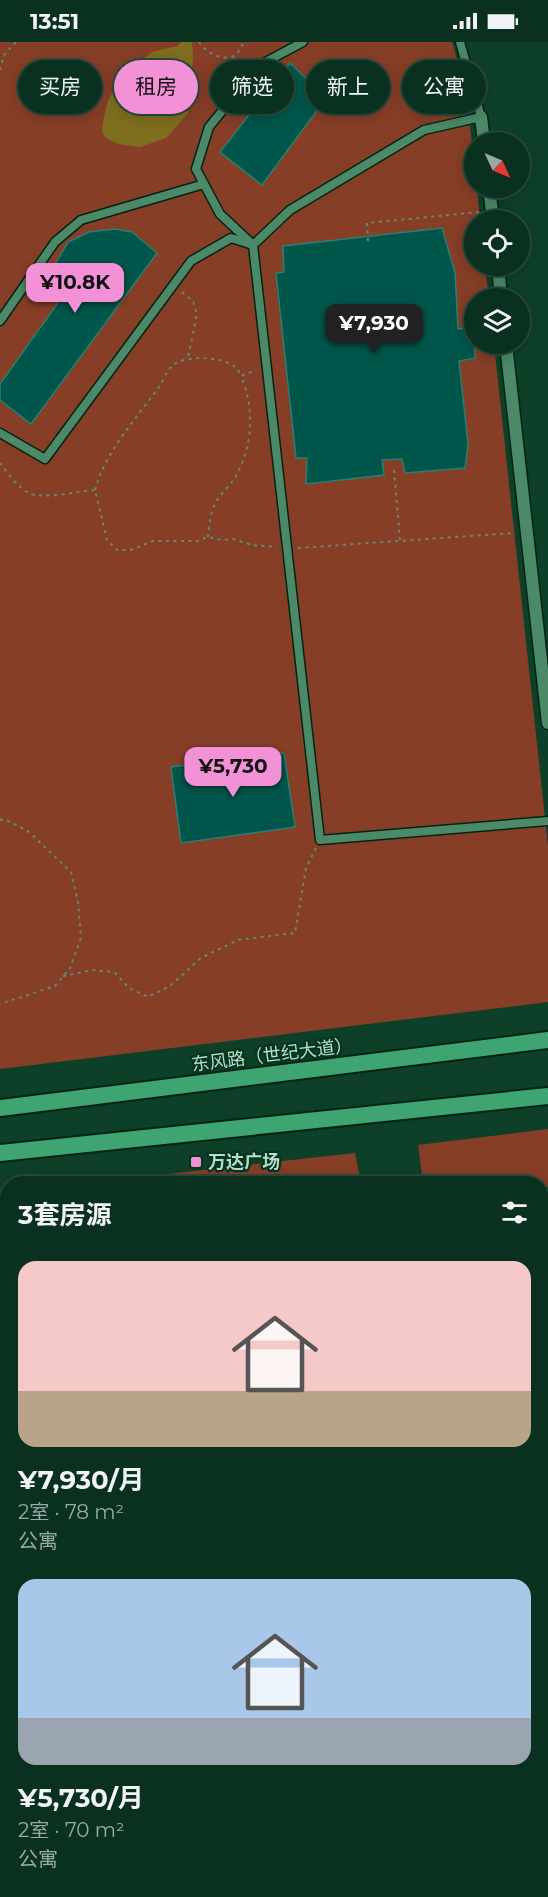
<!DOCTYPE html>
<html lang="zh">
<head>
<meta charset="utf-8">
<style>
  body { margin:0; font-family:Montserrat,"Noto Sans SC",sans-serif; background:#133828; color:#f1f3f6; height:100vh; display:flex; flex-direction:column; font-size:22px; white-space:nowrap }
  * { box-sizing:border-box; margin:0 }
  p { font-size:20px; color:#99a9a4 }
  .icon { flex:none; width:33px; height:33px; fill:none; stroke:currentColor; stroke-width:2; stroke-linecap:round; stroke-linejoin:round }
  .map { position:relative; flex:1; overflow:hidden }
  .details { position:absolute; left:0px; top:1134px; width:549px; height:722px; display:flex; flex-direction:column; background:#0a301f; border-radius:24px 24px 0 0; box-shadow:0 3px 15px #0003,0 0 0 2px #2a4b3d }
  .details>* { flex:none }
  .top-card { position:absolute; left:18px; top:18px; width:513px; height:54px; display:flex; gap:12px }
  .needle { width:39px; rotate:134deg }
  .tools { position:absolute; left:464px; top:90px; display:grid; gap:12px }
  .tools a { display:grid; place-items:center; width:66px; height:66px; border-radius:50%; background:#0a301f; box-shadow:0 3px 15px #0003,0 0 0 2px #2a4b3d; font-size:30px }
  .price { position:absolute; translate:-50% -51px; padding:0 14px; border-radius:12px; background:#f391d6; color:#111; font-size:20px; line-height:39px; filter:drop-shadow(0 2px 3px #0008) }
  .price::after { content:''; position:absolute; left:50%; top:36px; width:18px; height:14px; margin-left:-9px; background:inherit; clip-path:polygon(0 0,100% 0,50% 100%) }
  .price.on { background:#222; color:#fff }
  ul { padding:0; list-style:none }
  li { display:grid; align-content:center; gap:12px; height:318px; padding:0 18px }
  li span { display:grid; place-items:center; height:186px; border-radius:18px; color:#555 }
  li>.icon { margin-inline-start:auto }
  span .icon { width:108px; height:108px; fill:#fffc; stroke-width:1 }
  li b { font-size:26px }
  h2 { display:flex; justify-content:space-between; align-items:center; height:72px; padding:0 18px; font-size:26px }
  .pill { padding:0 21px; border-radius:27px; background:#0a301f; box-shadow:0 3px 15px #0003,0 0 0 2px #2a4b3d; font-size:21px; line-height:54px }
  .pill.on { background:#f391d6; color:#111 }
  .status { display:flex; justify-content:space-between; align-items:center; height:42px; padding:0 30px; background:#0a301f; direction:ltr }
  .status svg { height:16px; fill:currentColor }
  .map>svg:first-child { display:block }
  .green { fill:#863e27 }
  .water { fill:#7d6f1e }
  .building { fill:#00564a; stroke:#2b7f70; stroke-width:1.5 }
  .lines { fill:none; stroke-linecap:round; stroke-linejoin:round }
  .service-casing { stroke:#032414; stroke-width:11 }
  .pedestrian-casing { stroke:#032414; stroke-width:15 }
  .minor-casing { stroke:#032414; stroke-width:15 }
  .trunk-casing { stroke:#032414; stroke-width:20 }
  .path { stroke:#628b76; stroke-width:2; stroke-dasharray:3 4.5; stroke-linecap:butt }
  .service { stroke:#4b8968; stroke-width:8 }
  .pedestrian { stroke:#4b8968; stroke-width:12 }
  .minor { stroke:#4b8968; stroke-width:12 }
  .trunk { stroke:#3ea472; stroke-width:16 }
  .poi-dot { fill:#f391d6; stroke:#01361f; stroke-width:2 }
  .labels { text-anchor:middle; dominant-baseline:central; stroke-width:4.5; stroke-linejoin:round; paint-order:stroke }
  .street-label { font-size:18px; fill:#bcdbc8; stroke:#01361f }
  .poi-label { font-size:18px; font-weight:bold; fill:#bcdbc8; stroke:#01361f; text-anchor:start }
</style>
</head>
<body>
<div class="status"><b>13:51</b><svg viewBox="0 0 49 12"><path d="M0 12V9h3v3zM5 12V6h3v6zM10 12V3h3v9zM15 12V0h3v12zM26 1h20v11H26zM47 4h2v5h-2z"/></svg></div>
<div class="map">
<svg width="548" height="1855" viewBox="0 0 548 1855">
  <rect width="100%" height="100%" fill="#0e4029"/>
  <g class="green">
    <polygon points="0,0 452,0 466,47 474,121 474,146 477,146 480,178 474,178 474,224 485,224 489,256 474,256 474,302 494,302 548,804 548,960 0,1027"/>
    <polygon points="548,1087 548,1148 542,1149 542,1142 423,1141 418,1103"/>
    <polygon points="355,1111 361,1141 133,1141 132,1136"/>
    <polygon points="7,1150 7,1223 0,1224 0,1151"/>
  </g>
  <polygon class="water" points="181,0 192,0 193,16 188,71 170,92 166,96 140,105 118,102 105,95 102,89 103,80 108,58 124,32 152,10 178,4"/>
  <g class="building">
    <polygon points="290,21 326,56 262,143 220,110"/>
    <polygon points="442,186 455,231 458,287 474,286 475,316 459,319 468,402 465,426 405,431 402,417 382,418 384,433 306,442 307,416 296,416 276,231 284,230 283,204"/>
    <polygon points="115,187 132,190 157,211 31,382 0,358 0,342 58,261 51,245 54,224 68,200 89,190"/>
    <polygon points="284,711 295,785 181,801 171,725"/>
  </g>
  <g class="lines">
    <g class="service-casing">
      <g id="service">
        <polyline points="460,0 481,75 424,88 290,168 253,203 320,798 548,779"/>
        <polyline points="251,201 220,172 196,127 209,85 260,23 303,0"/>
        <polyline points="0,279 55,200 81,178 204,142"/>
        <polyline points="0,391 45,417 191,219 231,196 253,203"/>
        <polyline points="542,1172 548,1171"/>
        <polyline points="542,1314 548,1313"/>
      </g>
    </g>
    <g class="pedestrian-casing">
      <g id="pedestrian">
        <polyline points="0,1386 8,1385"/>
        <polyline points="0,1688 8,1687"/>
      </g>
    </g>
    <g class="minor-casing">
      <g id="minor">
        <polyline points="481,75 484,100"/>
        <polyline points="489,146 493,178"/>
        <polyline points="498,224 501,256"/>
        <polyline points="506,302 548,681"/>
        <polyline points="542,1162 548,1161"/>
        <polyline points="0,1232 8,1231"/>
        <polyline points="542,1710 548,1709"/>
        <polyline points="0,1801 8,1800"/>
      </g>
    </g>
    <g class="trunk-casing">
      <g id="trunk">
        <polyline points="0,1066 548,998"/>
        <polyline points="0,1111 548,1054"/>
      </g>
    </g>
    <g class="path">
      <path d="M199,0C210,16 237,25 243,0"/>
      <polyline points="234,15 236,36"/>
      <polyline points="0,28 4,13 16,0"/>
      <polyline points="368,199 367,181 480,170"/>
      <polyline points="182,250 193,259 197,272 188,315"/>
      <path d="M0,421C8,431 17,445 29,451C41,458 80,449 95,448L107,498L117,508H131L153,499H197L208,495L222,498L233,497L252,503L277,505"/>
      <polyline points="394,428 400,498"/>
      <path d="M95,448C104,412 137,375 159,345C163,339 166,330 171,325C182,312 225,314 236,326C238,328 240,331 241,334L256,328"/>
      <path d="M208,495C209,486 210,475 213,467C216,456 228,446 234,437C253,406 255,367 241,334"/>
      <polyline points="298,506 513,491"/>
      <polyline points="0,778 4,777 28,789 71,830 78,860 81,896 70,926 55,944 0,962"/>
      <polyline points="63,934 93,928 114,930 129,946 148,955 170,944 201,916 238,898 295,891 306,826 316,806"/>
    </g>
    <use href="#service" class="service"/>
    <use href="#pedestrian" class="pedestrian"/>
    <use href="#minor" class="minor"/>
    <use href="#trunk" class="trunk"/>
  </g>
  <rect class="poi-dot" x="190" y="1114" width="12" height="12" rx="3"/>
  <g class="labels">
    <g class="street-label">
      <text transform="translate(272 1013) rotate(-7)">东风路（世纪大道）</text>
    </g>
    <g class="poi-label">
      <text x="208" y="1120">万达广场</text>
    </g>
  </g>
</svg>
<div class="tools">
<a><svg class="needle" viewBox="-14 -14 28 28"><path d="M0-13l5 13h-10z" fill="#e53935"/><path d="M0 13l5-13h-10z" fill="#99a9a4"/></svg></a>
<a><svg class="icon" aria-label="locate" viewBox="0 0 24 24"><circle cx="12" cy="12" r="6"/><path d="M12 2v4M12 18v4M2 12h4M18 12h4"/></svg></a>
<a><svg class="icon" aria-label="layers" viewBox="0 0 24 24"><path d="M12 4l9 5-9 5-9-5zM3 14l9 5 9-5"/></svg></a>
</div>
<b class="price" style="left:75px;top:272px">¥10.8K</b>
<b class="price on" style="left:374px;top:313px">¥7,930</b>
<b class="price" style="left:233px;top:756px">¥5,730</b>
<div class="top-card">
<a class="pill">买房</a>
<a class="pill on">租房</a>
<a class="pill">筛选</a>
<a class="pill">新上</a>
<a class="pill">公寓</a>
</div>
<section class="details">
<h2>3套房源<svg class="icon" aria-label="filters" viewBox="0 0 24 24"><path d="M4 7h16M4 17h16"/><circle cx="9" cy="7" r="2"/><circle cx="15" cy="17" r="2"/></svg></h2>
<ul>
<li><span style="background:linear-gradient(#f6c9c9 70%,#b9a48a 0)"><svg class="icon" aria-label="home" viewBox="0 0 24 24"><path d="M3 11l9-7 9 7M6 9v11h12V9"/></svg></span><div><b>¥7,930/月</b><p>2室 · 78 m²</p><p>公寓</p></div></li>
<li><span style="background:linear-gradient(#a9c7e8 75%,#9aa5b1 0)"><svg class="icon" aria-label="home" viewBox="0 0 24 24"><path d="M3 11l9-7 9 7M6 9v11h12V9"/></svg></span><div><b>¥5,730/月</b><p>2室 · 70 m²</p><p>公寓</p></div></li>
</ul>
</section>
</div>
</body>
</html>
